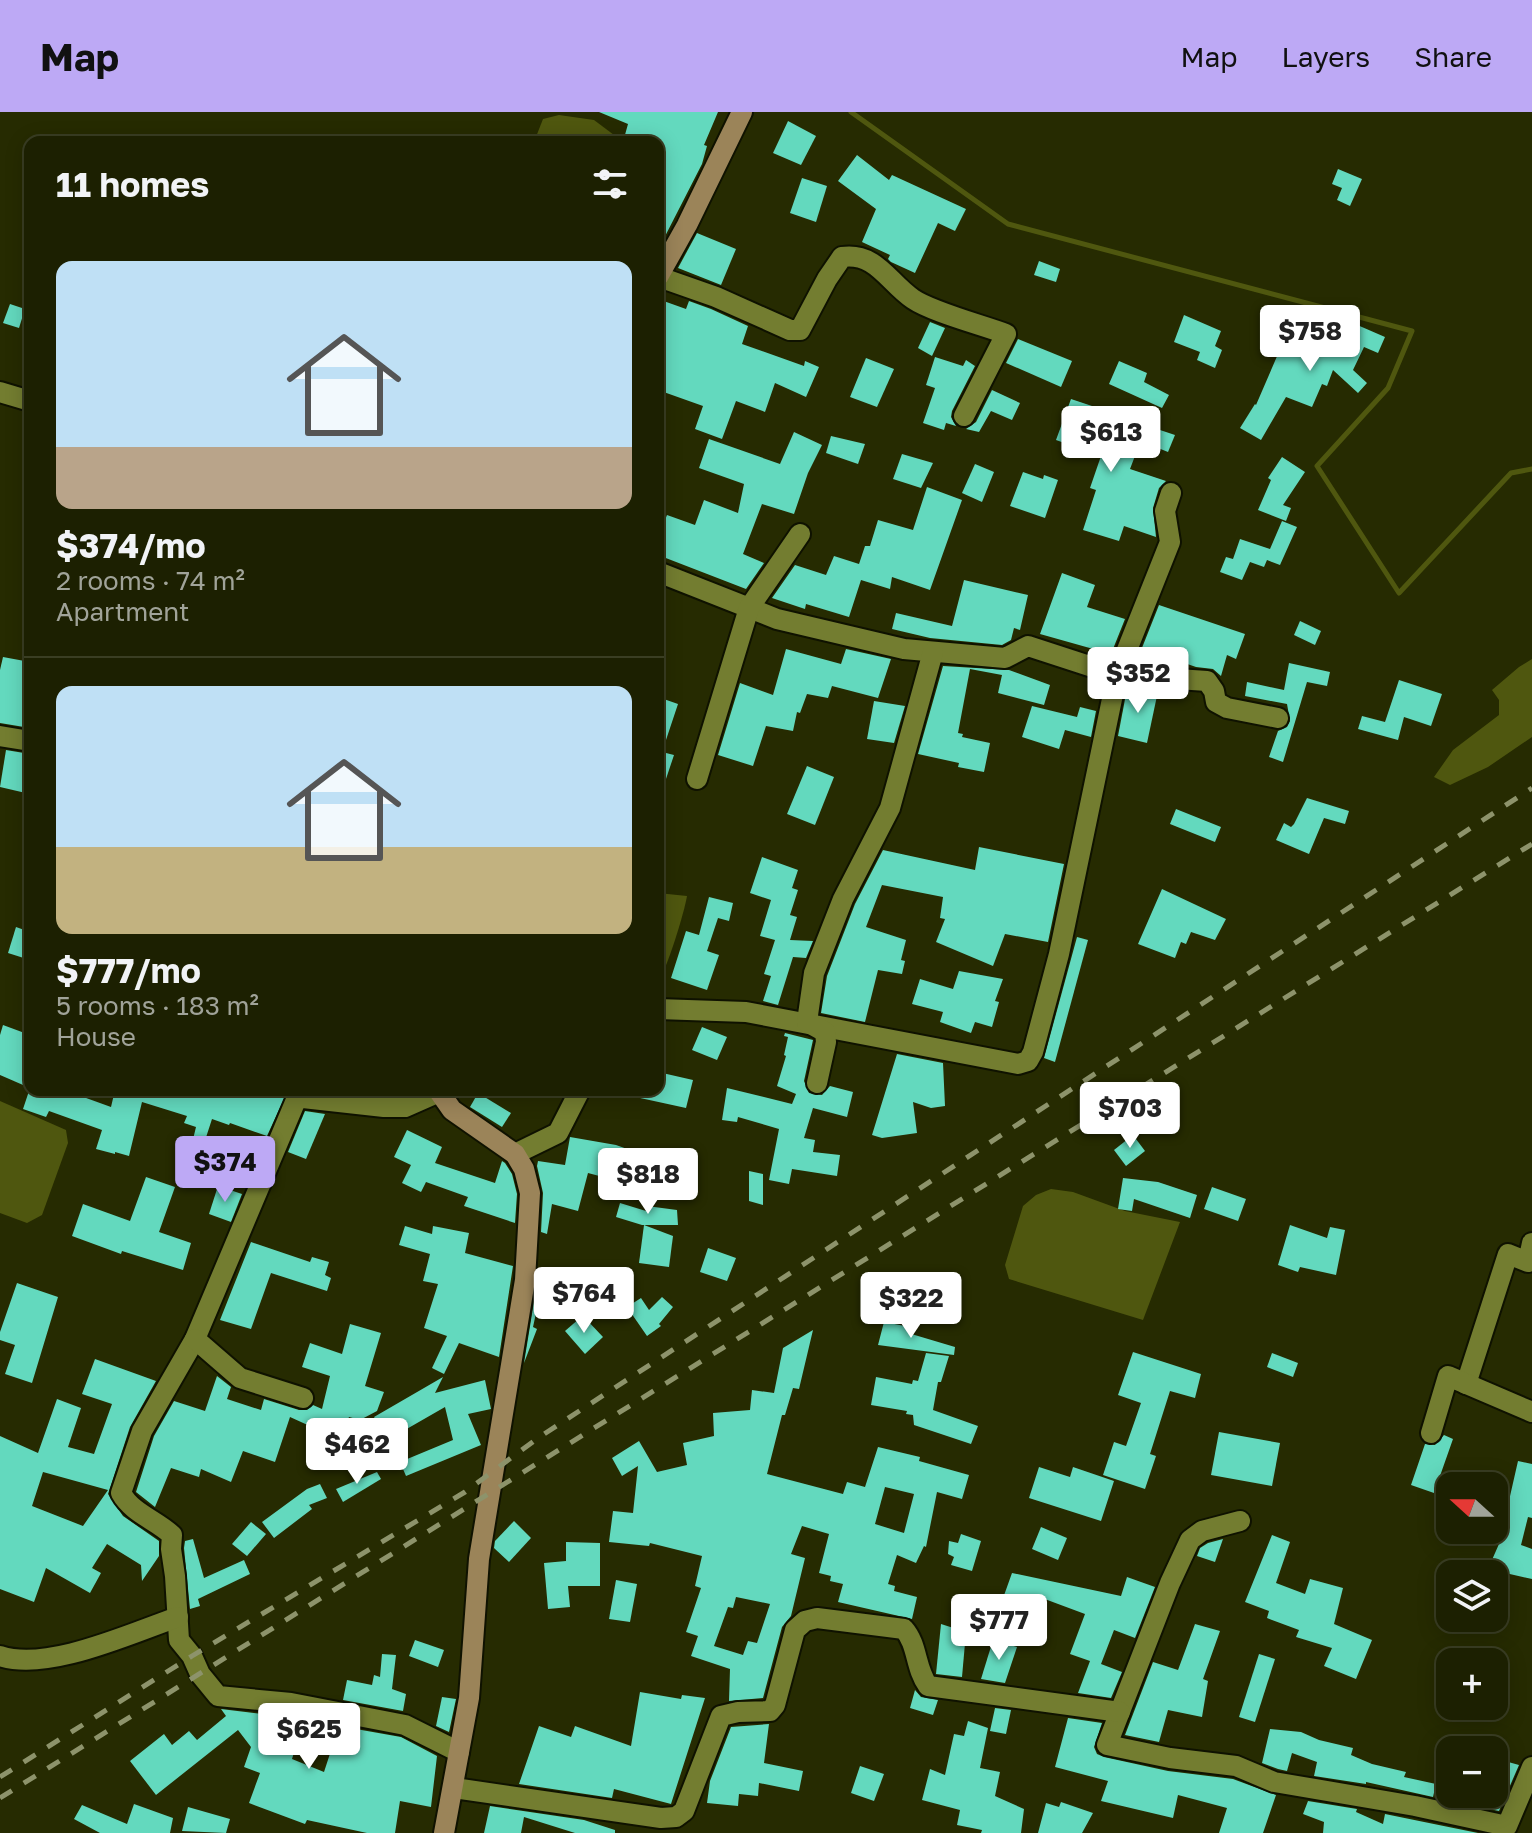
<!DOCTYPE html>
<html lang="en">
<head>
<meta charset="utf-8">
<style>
  body { margin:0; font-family:"Golos Text",sans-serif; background:#25280b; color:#f1f3f6; height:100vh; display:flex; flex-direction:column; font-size:30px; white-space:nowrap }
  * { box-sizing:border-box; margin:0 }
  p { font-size:26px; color:#a0a399 }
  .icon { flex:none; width:44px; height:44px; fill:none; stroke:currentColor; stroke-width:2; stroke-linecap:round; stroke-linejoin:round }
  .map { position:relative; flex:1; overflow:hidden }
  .details { position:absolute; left:24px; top:24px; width:640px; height:960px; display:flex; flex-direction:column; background:#1c2001; border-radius:16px; box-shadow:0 4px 20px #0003,0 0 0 2px #3a3e23 }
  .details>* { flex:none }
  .needle { width:52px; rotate:291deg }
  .buttons { position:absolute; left:1436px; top:1360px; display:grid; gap:16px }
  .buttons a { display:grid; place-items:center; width:72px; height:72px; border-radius:16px; background:#1c2001; box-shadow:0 4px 20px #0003,0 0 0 2px #3a3e23; font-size:40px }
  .price { position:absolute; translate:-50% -68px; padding:0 18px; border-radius:8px; background:#fff; color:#222; font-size:26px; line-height:52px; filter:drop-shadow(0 2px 4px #0008) }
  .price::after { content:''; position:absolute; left:50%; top:48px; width:24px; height:18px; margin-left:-12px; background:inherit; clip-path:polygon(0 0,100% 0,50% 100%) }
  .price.on { background:#bda9f5; color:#111 }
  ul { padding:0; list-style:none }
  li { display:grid; align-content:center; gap:16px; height:424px; padding:0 32px }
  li+li { border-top:2px solid #3a3e23 }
  li span { display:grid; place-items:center; height:248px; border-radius:16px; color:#555 }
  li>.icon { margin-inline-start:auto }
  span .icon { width:144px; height:144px; fill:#fffc; stroke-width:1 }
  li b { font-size:34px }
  h2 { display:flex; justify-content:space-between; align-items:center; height:96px; padding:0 32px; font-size:34px }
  header { display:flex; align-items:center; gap:48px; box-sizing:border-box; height:112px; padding:0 40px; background:#bda9f5; color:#111 }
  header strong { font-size:38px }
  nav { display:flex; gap:44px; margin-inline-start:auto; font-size:28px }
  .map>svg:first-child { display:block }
  .water { fill:#4f570f }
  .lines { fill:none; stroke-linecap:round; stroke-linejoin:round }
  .stream { stroke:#4f570f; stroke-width:5 }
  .building { fill:#63d9be; fill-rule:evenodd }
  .minor-casing { stroke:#0f1200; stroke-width:24 }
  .secondary-casing { stroke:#0f1200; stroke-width:24 }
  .minor { stroke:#737d30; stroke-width:20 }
  .secondary { stroke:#9b8459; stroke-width:20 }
  .rail { stroke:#8d936b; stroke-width:5; stroke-dasharray:14 14; stroke-linecap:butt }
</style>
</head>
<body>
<header>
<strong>Map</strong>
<nav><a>Map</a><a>Layers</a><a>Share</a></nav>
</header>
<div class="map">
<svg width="1532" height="1721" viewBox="0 0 1532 1721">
  <rect width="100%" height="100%" fill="#262b01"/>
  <g class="water">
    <polygon points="559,3 594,8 614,23 614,30 534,30 543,7"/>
    <polygon points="1532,547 1532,625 1488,655 1450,673 1434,665 1453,638 1499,603 1499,588 1492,578 1519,555"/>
    <path d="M658,781L687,784C684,802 667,856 658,871Z"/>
    <polygon points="0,989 66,1018 68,1031 42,1103 27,1111 0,1101"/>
    <polygon points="1051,1077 1073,1080 1125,1099 1180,1110 1143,1208 1009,1167 1005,1153 1023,1094 1036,1083"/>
  </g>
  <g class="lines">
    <polyline class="stream" points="851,0 1008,112 1412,219 1388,276 1317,354 1399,481 1511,361 1532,357"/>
  </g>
  <g class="building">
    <polygon points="599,0 718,0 704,33 707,34 702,52 658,138 658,30 623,30 628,12"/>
    <polygon points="788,9 816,24 801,53 773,41"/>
    <polygon points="857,43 889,68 892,63 966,97 955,119 938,111 915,161 891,150 888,147 890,143 862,130 876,97 838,69"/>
    <polygon points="1338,57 1362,67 1350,94 1337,88 1342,76 1332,72"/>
    <polygon points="802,66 827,74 816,110 790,101"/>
    <polygon points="697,121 736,137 721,173 678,156"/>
    <polygon points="1039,149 1060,157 1056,170 1034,163"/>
    <polygon points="658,187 686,197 689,189 711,197 748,214 742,232 804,254 805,249 819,255 806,285 775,271 765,300 736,289 722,327 695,317 703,294 658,278"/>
    <polygon points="10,192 25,197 19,216 3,211"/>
    <polygon points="1184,203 1221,219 1215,234 1222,238 1215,256 1197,248 1200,240 1174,230"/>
    <polygon points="930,210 945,216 932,244 918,236"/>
    <polygon points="1355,212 1385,225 1378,241 1364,235 1353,258 1367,271 1358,281 1333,258 1327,274 1322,272 1312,295 1286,285 1261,328 1240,316 1255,292 1256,293 1278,242 1283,244 1293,221 1325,235 1334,216 1350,224"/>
    <polygon points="1018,227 1072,249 1061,275 1006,251"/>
    <polygon points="935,245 963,254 966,248 975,254 952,299 951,305 956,314 946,311 944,318 923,311 935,276 926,273"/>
    <polygon points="866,246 894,257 877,295 850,285"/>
    <polygon points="1119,249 1147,261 1144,270 1169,283 1162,296 1109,272"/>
    <polygon points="992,278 1020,291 1012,308 991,299 979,320 966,317 976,310"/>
    <polygon points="1071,287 1098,296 1097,300 1123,310 1116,328 1138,336 1130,357 1166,369 1159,376 1153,396 1156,425 1124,414 1119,429 1083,418 1096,378 1090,376 1101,344 1056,328"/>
    <polygon points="1154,316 1175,323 1168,340 1148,332"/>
    <polygon points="794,320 822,333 808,361 794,402 762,392 743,442 764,451 746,477 658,443 658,405 665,408 667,403 695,413 704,388 738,401 744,372 699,356 709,327 780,352"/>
    <polygon points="831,324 865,332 858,352 826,341"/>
    <polygon points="902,342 933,351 921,376 893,367"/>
    <polygon points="1282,345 1305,360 1283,393 1291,396 1286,409 1258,398 1271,368 1268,366"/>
    <polygon points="975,352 994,360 982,390 962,381"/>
    <polygon points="1023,360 1043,367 1044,363 1058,368 1045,406 1010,394"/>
    <polygon points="927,375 962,388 930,478 892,465 890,477 861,468 849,505 806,492 805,497 772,486 795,453 826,463 834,444 859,452 865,434 870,434 878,408 913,418"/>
    <polygon points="1282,409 1297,415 1280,453 1267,448 1264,455 1250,450 1242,468 1220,460 1226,445 1233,447 1240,427 1270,437"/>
    <polygon points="1062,461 1095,473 1087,495 1125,507 1111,542 1040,522"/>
    <polygon points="964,468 1028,483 1020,518 1014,516 1011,528 1002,533 930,526 892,517 896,501 952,514"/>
    <polygon points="1159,493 1245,522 1236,547 1227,543 1221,564 1213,557 1196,555 1170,546 1168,553 1136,551"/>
    <polygon points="1300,509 1321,519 1315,533 1294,523"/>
    <polygon points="786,537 841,552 846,537 891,547 878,586 832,574 828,586 807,582 800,601 797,600 793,619 766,614 753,654 718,643 740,571 773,583"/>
    <polygon points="3,545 30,550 30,616 0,611 0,558"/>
    <polygon points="1289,551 1330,560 1327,574 1307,570 1283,650 1269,645 1278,619 1287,615 1290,609 1287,592 1245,584 1247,570 1284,578"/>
    <polygon points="943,554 1009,558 1050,573 1044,593 998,581 1002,563 970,557 958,621 963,622 962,625 990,631 984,660 958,655 959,651 918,642"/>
    <polygon points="1399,568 1442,582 1431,614 1404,605 1398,628 1358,617 1362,604 1385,610"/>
    <polygon points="1127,577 1158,579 1147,631 1118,624"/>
    <polygon points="658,585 678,592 662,640 674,643 661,682 658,682"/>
    <polygon points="874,589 905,594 894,631 867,627"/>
    <polygon points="1032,594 1077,605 1080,595 1096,599 1091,625 1065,618 1059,637 1022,625"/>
    <polygon points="6,638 30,642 30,682 0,675"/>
    <polygon points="807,654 834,665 815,713 787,702"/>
    <polygon points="1307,686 1349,699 1345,712 1324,706 1309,742 1276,728 1284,711 1291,715 1294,712"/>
    <polygon points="1176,697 1221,715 1215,730 1170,712"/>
    <polygon points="979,735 1064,752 1048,830 1005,822 993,854 936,830 945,807 940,806 943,785 882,773 866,815 906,828 901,848 905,849 902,862 878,858 865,910 821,901 827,864 855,792 883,738 975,758"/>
    <polygon points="762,745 798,758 792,776 798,778 790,803 797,805 790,828 813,829 806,846 793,845 778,893 763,889 771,864 764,862 775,828 760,824 771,788 750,781"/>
    <polygon points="1162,777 1226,807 1215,828 1191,820 1186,832 1181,830 1175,846 1138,832"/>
    <polygon points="709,785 733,791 729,809 718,806 707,839 719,843 707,878 671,866 686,819 699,823"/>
    <polygon points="16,815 30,820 30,848 8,841"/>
    <polygon points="1077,825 1088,828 1055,950 1044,946"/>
    <polygon points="959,859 1003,867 995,889 999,890 992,915 975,910 971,921 940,910 943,900 912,892 920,867 953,877"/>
    <polygon points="3,913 30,923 30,976 0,963 0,923"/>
    <polygon points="702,915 727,925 717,948 692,938"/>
    <polygon points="785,921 813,928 804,969 809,981 822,983 830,974 853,980 847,1005 813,996 804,1026 815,1028 813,1040 840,1043 837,1064 792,1057 789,1072 769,1068 779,1017 738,1005 737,1010 722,1008 727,976 792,992 796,982 777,974 786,944 784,943 788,925 784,924"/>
    <polygon points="897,942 943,951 945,994 931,996 913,990 917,1021 882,1026 872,1023"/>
    <polygon points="658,960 693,968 686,996 631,984 632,978 658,978"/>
    <polygon points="30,976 60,986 64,978 111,995 115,978 288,978 267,1024 230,1011 229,1013 212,1007 198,1050 188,1048 196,1015 184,1011 187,1004 142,990 129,1044 115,1040 115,1042 96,1037 102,1018 49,999 46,1005 23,997"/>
    <polygon points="478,981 511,1001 502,1015 470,995"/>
    <polygon points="305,999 325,1002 306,1047 288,1040"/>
    <polygon points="407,1018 442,1035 435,1051 495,1071 502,1049 505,1051 512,1062 517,1082 515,1111 464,1094 468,1085 426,1070 421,1080 402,1071 411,1053 394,1045"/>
    <polygon points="1133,1023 1145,1039 1126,1054 1114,1038"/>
    <polygon points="570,1025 616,1033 630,1038 622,1070 588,1061 578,1099 552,1092 547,1122 541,1120 543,1081 537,1054 538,1049 565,1053"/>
    <polygon points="749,1059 763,1062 763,1093 749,1089"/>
    <polygon points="146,1065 175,1075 159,1120 191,1131 183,1158 122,1139 121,1142 72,1124 83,1092 130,1109"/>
    <polygon points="1123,1066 1158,1070 1197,1083 1190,1106 1134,1087 1132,1099 1118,1097"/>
    <polygon points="218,1074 242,1082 231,1110 209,1102"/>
    <polygon points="1212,1075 1246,1087 1238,1109 1204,1097"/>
    <polygon points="620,1091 646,1099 647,1094 677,1098 678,1113 642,1113 616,1105"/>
    <polygon points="644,1113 673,1124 669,1155 639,1151"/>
    <polygon points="1290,1113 1327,1126 1330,1115 1345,1118 1336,1163 1300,1155 1298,1160 1278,1153"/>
    <polygon points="405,1114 432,1122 433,1114 469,1121 465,1141 513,1154 499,1245 459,1231 444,1262 432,1256 447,1224 424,1216 438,1172 423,1169 430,1142 399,1133"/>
    <polygon points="251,1130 310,1150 312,1145 329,1150 325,1163 331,1166 327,1179 271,1161 251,1217 220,1208"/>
    <polygon points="708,1136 736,1146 727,1169 700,1160"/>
    <polygon points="539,1159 545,1160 533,1215 537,1217 524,1251"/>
    <polygon points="17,1171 58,1185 32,1271 5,1262 15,1233 0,1228 0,1220"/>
    <polygon points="662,1185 673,1195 659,1212 661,1214 647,1224 627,1195 641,1186 649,1198"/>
    <polygon points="580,1206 585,1206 603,1225 585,1242 565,1219"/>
    <polygon points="884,1210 910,1215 908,1221 955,1235 954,1243 878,1233"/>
    <polygon points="350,1212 381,1221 365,1274 384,1280 377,1299 360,1308 349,1305 341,1324 314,1312 312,1315 290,1305 275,1350 243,1339 231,1370 201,1357 199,1365 171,1356 155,1395 136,1380 154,1324 174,1289 205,1299 217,1264 231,1275 227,1287 261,1298 264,1287 299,1298 307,1298 313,1293 322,1297 330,1264 302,1255 310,1231 342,1242"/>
    <path d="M813,1218L799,1277L793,1276L785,1303H782L767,1362L843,1382L847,1370L865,1375L878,1335L920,1345L919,1349L969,1363L962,1387L937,1380L926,1435L924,1434L916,1451L897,1443L888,1472L895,1474L894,1479L917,1485L912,1507L838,1490L843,1472L830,1469L831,1464L819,1461L829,1422L802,1414L791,1442L805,1446L791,1504L782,1515L763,1586L729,1589L730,1557L691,1544L698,1524L686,1520L701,1476L695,1474L702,1444L650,1431L649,1434L609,1430L613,1399L633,1401L638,1354L622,1364L612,1346L639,1329L657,1360L687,1353L683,1331L714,1324L713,1301L750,1298L752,1278L774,1281L783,1236ZM885,1375L914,1382L904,1421L875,1412ZM736,1485L770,1492L757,1531L748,1529L743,1543L714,1534L728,1495L733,1496Z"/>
    <polygon points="1133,1240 1201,1262 1195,1286 1170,1279 1150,1342 1156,1344 1145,1377 1103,1363 1114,1330 1126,1334 1141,1291 1118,1283"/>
    <polygon points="926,1241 949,1244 941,1270 938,1270 933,1298 978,1314 971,1332 914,1313 913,1303 906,1302 907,1299 871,1293 876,1265 912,1272 913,1268 918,1269"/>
    <polygon points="1272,1241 1298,1251 1293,1265 1267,1255"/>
    <path d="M95,1247L156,1269L130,1315L108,1382L123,1404L159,1429V1444L142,1469L141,1453L107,1432L92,1456L101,1461L90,1481L46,1456L34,1490L0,1477V1324L38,1341L57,1287L81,1296L68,1335L94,1342L112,1292L82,1282ZM43,1360L108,1378L83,1414L32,1394Z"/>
    <polygon points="443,1265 435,1281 485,1268 491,1297 468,1302 481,1333 406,1364 400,1350 453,1328 445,1295 391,1326 386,1326 374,1305"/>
    <polygon points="1219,1320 1280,1331 1272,1374 1211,1363"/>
    <polygon points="1444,1323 1453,1327 1434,1381 1411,1373 1425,1332 1435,1333"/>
    <polygon points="1518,1349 1532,1352 1532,1406 1528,1405 1521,1433 1532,1437 1532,1467 1488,1457 1506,1416 1503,1415"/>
    <polygon points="1039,1355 1070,1365 1073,1355 1114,1369 1101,1409 1029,1386"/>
    <polygon points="377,1360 381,1367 343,1390 336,1377"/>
    <polygon points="320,1372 327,1386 309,1393 312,1397 274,1426 262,1410 307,1377"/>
    <polygon points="514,1409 531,1426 509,1450 494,1436 495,1429"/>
    <polygon points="251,1410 266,1422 247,1444 232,1432"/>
    <polygon points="1041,1415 1067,1426 1058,1448 1032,1437"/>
    <polygon points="961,1422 981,1429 972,1459 951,1453 954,1445 948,1442 949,1429 958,1431"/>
    <polygon points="1272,1423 1290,1430 1276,1471 1305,1482 1310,1467 1343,1476 1334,1512 1372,1528 1356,1567 1324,1554 1332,1536 1296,1525 1299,1518 1267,1506 1269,1499 1245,1490"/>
    <polygon points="193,1427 204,1466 244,1448 250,1462 198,1487 200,1494 190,1497 184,1436 185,1429"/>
    <polygon points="1223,1427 1215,1450 1197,1444 1200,1436 1208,1431"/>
    <polygon points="566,1430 600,1431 600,1474 568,1474 570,1495 548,1497 544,1451 566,1449"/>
    <polygon points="1012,1461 1121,1484 1127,1465 1155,1475 1135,1526 1114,1518 1101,1552 1122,1560 1111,1586 1078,1581 1090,1549 1070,1542 1085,1502 1042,1486 1036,1512 997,1503"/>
    <polygon points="616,1468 637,1472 630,1510 609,1507"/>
    <polygon points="941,1512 966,1520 962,1565 936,1562"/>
    <polygon points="1195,1512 1220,1519 1203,1567 1208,1569 1202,1605 1168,1598 1159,1630 1125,1623 1153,1550 1178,1558"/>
    <polygon points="415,1528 444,1538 438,1555 409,1544"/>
    <polygon points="993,1528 1017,1535 1005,1571 981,1567"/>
    <polygon points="382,1542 396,1543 392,1577 406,1582 403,1599 343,1588 347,1568 372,1573 374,1563 380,1565"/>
    <polygon points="1259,1542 1275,1547 1255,1610 1239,1605"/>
    <polygon points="915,1578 921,1585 938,1588 933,1603 910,1596"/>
    <polygon points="640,1580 681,1587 682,1583 705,1586 671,1692 614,1677 612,1686 519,1672 539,1614 571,1625 575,1614 631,1634"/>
    <polygon points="442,1585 456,1587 449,1620 436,1614"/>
    <polygon points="995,1596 1011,1598 1006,1622 990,1619"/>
    <polygon points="221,1597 304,1607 292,1647 324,1660 339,1614 401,1625 437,1644 431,1695 400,1689 395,1721 367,1721 307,1708 305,1712 249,1691 260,1661 244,1655 251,1635 238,1618 156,1683 130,1649 164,1622 172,1633 189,1619 197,1628 226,1604"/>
    <polygon points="1068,1606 1102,1611 1094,1635 1097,1642 1104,1645 1168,1659 1233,1667 1276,1683 1263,1721 1219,1721 1227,1696 1178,1683 1173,1706 1101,1689 1108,1669 1055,1655"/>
    <polygon points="968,1609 988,1616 980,1656 1000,1660 995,1684 1024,1697 1021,1721 981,1721 982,1718 957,1713 960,1698 922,1688 930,1657 945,1663 954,1622 964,1624"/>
    <polygon points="769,1612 764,1651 803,1659 799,1679 759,1671 758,1684 739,1682 738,1694 707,1691 710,1669 731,1615"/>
    <polygon points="1270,1617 1301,1620 1319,1628 1353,1636 1351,1643 1372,1652 1406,1660 1404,1665 1436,1672 1433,1685 1366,1670 1366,1672 1314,1664 1317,1650 1292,1641 1287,1659 1278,1657 1262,1651"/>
    <polygon points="1494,1646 1519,1653 1499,1699 1466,1692 1468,1684 1494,1695"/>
    <polygon points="860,1654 884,1662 874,1689 851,1681"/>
    <polygon points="1308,1689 1357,1697 1356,1700 1383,1712 1385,1702 1478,1721 1323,1721 1324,1710 1303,1702"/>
    <polygon points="1061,1690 1093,1701 1082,1721 1038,1721 1046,1691 1059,1695"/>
    <polygon points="134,1692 173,1706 170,1721 100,1721 74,1707 82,1693 127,1712"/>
    <polygon points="490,1694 584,1708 615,1718 615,1721 575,1721 524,1705 521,1721 484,1721"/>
    <polygon points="188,1695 230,1707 226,1721 182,1719"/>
  </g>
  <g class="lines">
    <g class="minor-casing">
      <g id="minor">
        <path d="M659,165L716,185L790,218H800L827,167L842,145C876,140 888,170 913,187C932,200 982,213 1006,222L964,304"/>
        <polyline points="0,280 30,289"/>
        <polyline points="658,460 777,507 904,537 1005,546 1028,534 1117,563 1207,569 1214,579 1216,590 1227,596 1278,606"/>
        <polyline points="0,624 30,629"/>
        <polyline points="697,667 749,496 800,422"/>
        <polyline points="658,897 746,900 1018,952 1028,949 1033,940 1059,842 1117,563 1170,430 1165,399 1171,381"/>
        <polyline points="817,971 826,930 825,920 807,910 814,861 843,787 890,696 933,540"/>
        <path d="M439,980L405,995H384L303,986L296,988L195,1227L142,1319L121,1381C132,1401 156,1408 172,1423L171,1437L175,1464L179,1528L192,1544L200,1562L218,1584L291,1591L405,1613L459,1640"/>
        <polyline points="515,1042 558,1021 580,978"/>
        <polyline points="195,1227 240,1266 303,1286"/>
        <polyline points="1466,1272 1508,1142 1528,1150 1532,1131"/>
        <polyline points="1431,1321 1448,1264 1532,1300"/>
        <polyline points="1240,1409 1202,1419 1190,1428 1170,1471 1107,1633 1170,1646 1236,1654 1274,1670 1415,1694 1507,1714 1532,1655"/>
        <path d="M0,1544C48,1560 131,1521 178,1505"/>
        <path d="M454,1676L661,1706L676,1705L684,1699L721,1604L738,1600L770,1599L775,1593L795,1518L805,1509L817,1506L904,1517C918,1533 915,1556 928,1574L1120,1600"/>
      </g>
    </g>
    <g class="secondary-casing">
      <g id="secondary">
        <polyline points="658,165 687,113 742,0"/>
        <polyline points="438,978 452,998 515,1042 524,1057 530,1081 525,1168 479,1447 469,1586 444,1721"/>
      </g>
    </g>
    <use href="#minor" class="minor"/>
    <use href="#secondary" class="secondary"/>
    <g class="rail">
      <polyline points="0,1665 192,1544 465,1380 538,1326 1532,676"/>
      <polyline points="0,1686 1532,732"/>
    </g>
  </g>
</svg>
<div class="buttons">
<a><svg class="needle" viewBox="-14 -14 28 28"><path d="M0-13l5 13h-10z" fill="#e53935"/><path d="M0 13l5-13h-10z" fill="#a0a399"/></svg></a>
<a><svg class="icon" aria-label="layers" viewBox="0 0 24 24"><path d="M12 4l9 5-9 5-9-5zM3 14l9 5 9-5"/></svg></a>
<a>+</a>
<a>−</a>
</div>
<b class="price" style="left:1310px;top:261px">$758</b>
<b class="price" style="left:1111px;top:362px">$613</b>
<b class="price" style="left:1138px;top:603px">$352</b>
<b class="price" style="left:1130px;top:1038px">$703</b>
<b class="price on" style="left:225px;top:1092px">$374</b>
<b class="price" style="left:648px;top:1104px">$818</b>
<b class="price" style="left:584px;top:1223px">$764</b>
<b class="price" style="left:911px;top:1228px">$322</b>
<b class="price" style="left:357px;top:1374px">$462</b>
<b class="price" style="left:999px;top:1550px">$777</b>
<b class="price" style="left:309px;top:1659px">$625</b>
<section class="details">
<h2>11 homes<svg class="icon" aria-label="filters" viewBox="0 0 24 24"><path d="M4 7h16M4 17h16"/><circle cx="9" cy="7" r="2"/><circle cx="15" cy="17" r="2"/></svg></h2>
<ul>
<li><span style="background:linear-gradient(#bfe0f5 75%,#b9a48a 0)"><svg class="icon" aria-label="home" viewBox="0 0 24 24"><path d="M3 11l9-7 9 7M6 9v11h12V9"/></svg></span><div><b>$374/mo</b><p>2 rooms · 74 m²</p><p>Apartment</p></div></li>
<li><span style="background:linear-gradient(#bfe0f5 65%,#c2b280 0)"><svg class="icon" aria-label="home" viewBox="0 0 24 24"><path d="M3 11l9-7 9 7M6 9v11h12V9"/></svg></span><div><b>$777/mo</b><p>5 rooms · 183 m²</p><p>House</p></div></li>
</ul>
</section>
</div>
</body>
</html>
